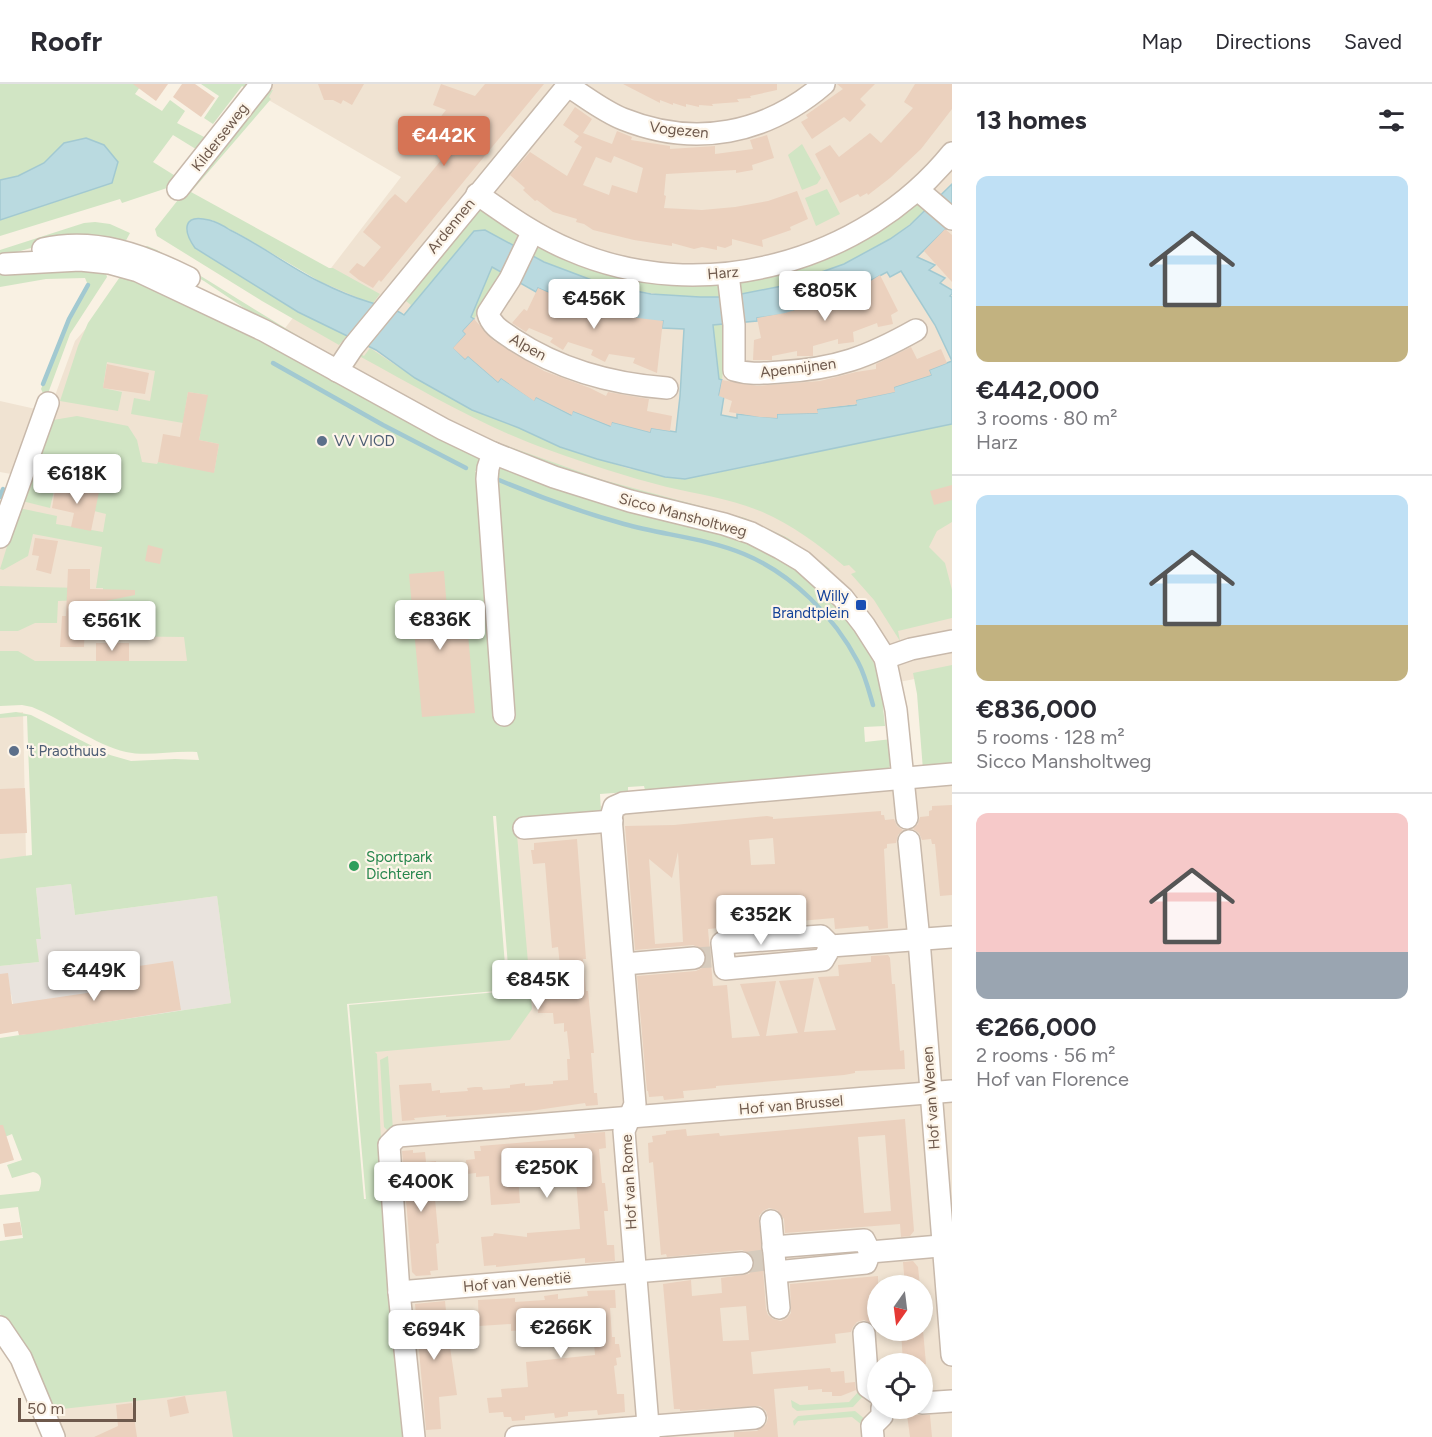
<!DOCTYPE html>
<html lang="en">
<head>
<meta charset="utf-8">
<style>
  body { margin:0; font-family:Figtree,sans-serif; background:#f7f7f7; color:#2b2b33; height:100vh; display:flex; flex-direction:column; font-size:22px; white-space:nowrap }
  * { box-sizing:border-box; margin:0 }
  p { font-size:20px; color:#7c7c81 }
  .icon { flex:none; width:33px; height:33px; fill:none; stroke:currentColor; stroke-width:2; stroke-linecap:round; stroke-linejoin:round }
  .map { position:relative; flex:1; overflow:hidden }
  .side { display:flex; flex-direction:column; background:#fff; width:480px }
  .side>* { flex:none }
  .needle { width:39px; rotate:194deg }
  .tools { position:absolute; left:867px; top:1191px; display:grid; gap:12px }
  .tools a { display:grid; place-items:center; width:66px; height:66px; border-radius:50%; background:#fff; box-shadow:0 3px 9px #0003; font-size:30px }
  .scale { position:absolute; left:18px; bottom:15px; width:118px; box-sizing:border-box; padding-left:6px; border:3px solid #6e594c; border-top:0; font-size:16px; line-height:21px; white-space:nowrap; color:#6e594c; -webkit-text-stroke:4px #fdf5e9; paint-order:stroke }
  .price { position:absolute; translate:-50% -51px; padding:0 14px; border-radius:6px; background:#fff; color:#222; font-size:20px; line-height:39px; filter:drop-shadow(0 2px 3px #0008) }
  .price::after { content:''; position:absolute; left:50%; top:36px; width:18px; height:14px; margin-left:-9px; background:inherit; clip-path:polygon(0 0,100% 0,50% 100%) }
  .price.active { background:#d67455; color:#fff }
  ul { padding:0; list-style:none }
  li { display:grid; align-content:center; gap:12px; height:318px; padding:0 24px }
  li+li { border-top:2px solid #e1e1e2 }
  li span { display:grid; place-items:center; height:186px; border-radius:12px; color:#555 }
  li>.icon { margin-inline-start:auto }
  span .icon { width:108px; height:108px; fill:#fffc; stroke-width:1 }
  li b { font-size:26px }
  h2 { display:flex; justify-content:space-between; align-items:center; height:72px; padding:0 24px; font-size:26px }
  header { display:flex; align-items:center; gap:36px; box-sizing:border-box; height:84px; padding:0 30px; background:#fff; border-bottom:2px solid #e1e1e2 }
  header strong { font-size:28px }
  nav { display:flex; gap:33px; margin-inline-start:auto; font-size:21px }
  main { display:flex; flex:1; min-height:0 }
  .map>svg:first-child { display:block }
  .residential { fill:#f0e3d2; fill-rule:evenodd }
  .industrial { fill:#e9e3dd }
  .green { fill:#d1e5c4; fill-rule:evenodd }
  .water { fill:#badae0; stroke:#a2c9d1; stroke-width:1.5; fill-rule:evenodd }
  .lines { fill:none; stroke-linecap:round; stroke-linejoin:round }
  .stream { stroke:#a2c9d1; stroke-width:4.5 }
  .building { fill:#ebd1be; fill-rule:evenodd }
  .minor-tunnel { stroke:#d6cbbd; stroke-width:21; stroke-dasharray:21 10; stroke-linecap:butt }
  .minor-casing { stroke:#c8b9ab; stroke-width:24 }
  .minor { stroke:#fff; stroke-width:21 }
  .service-dot { fill:#5c6f8a; stroke:#fdf5e9; stroke-width:2 }
  .transit-dot { fill:#1a4fb4; stroke:#fdf5e9; stroke-width:2 }
  .leisure-dot { fill:#2e9e5b; stroke:#fdf5e9; stroke-width:2 }
  .labels { text-anchor:middle; dominant-baseline:central; stroke-width:4.5; stroke-linejoin:round; paint-order:stroke }
  .street-label { font-size:15px; fill:#6e594c; stroke:#fdf5e9 }
  .service-label { font-size:15px; fill:#4e5e75; stroke:#fdf5e9; text-anchor:start }
  .transit-label { font-size:15px; fill:#164399; stroke:#fdf5e9; text-anchor:end }
  .leisure-label { font-size:15px; fill:#27864d; stroke:#fdf5e9; text-anchor:start }
</style>
</head>
<body>
<header>
<strong>Roofr</strong>
<nav><a>Map</a><a>Directions</a><a>Saved</a></nav>
</header>
<main>
<div class="map">
<svg width="952" height="1353" viewBox="0 0 952 1353">
  <rect width="100%" height="100%" fill="#f9f1e3"/>
  <g class="residential">
    <polygon points="241,0 952,0 952,588 872,603 526,406 269,265 401,93"/>
    <polygon points="129,195 270,279 192,578 0,580 0,420 11,390 0,388 0,317 49,328 75,257"/>
    <polygon points="23,628 26,773 43,876 0,881 0,631"/>
    <path d="M952,690V1353H44L31,1320L391,1289L365,962L526,922L511,730ZM878,1202H922V1246H878ZM878,1280H922V1324H878Z"/>
  </g>
  <polygon class="industrial" points="71,800 75,831 217,812 231,919 19,951 11,910 0,911 0,882 39,878 36,855 41,855 36,804"/>
  <g class="green">
    <polygon points="0,0 142,0 135,10 162,27 170,16 185,27 177,39 208,55 199,67 173,51 153,78 177,93 170,103 122,119 120,115 0,152 0,136 70,113 104,61 86,54 64,59 44,79 18,92 0,96"/>
    <polygon points="201,0 251,0 247,5 242,2 213,40 204,34 219,12"/>
    <polygon points="273,6 269,13 271,15 191,108 329,184 333,184 380,210 373,219 368,218 319,197 241,151 212,136 194,136 188,139 195,164 298,228 345,250 347,252 339,261 262,217 157,152 155,145 264,7"/>
    <polygon points="802,60 821,94 817,100 802,106 788,71"/>
    <polygon points="827,105 840,130 816,142 805,114"/>
    <path d="M917,117L930,122C880,173 805,200 736,211L738,199L741,196Z"/>
    <polygon points="478,123 519,149 519,165 485,146 408,243 399,227 404,231 411,221 402,214"/>
    <polygon points="95,138 110,140 130,149 123,162 48,159 0,173 0,166 84,139"/>
    <path d="M147,162L157,166C216,200 272,238 332,271L268,240L204,197L143,164Z"/>
    <path d="M537,162L718,199L726,213C652,215 594,202 528,170Z"/>
    <polygon points="28,183 105,186 107,193 70,250 47,312 44,311 41,305 69,235 88,201 85,194 46,195 0,203 0,190"/>
    <polygon points="491,183 505,191 487,214 474,235 471,233"/>
    <path d="M124,187L154,199L478,371L480,380L475,388L494,394L497,387L505,383L721,446L778,471L830,513L859,551L879,589L888,622L883,623L885,642L864,643L865,658L892,655V680L884,689L646,710L644,702L628,703V708L600,710L601,728L516,739L532,925L510,956L375,968L377,970L381,1056L406,1353H233L226,1307L53,1326L26,1273L0,1230V1157L23,1154L18,1123L0,1125V1111L39,1107C42,1099 43,1090 33,1088L12,1094L7,1081L22,1076L12,1050L0,1055V954L231,919L217,812L75,831L71,800L36,804L41,855H36L39,878L0,882V775L32,771L27,632L0,634V630L16,628L31,631L110,671L131,677L175,675L199,676L197,668C174,666 148,673 126,668C95,661 62,635 32,623L22,621L0,622V567H18L35,577H187L184,553L103,552V504H96L102,463L33,450L28,472L3,486L0,485L19,424L57,432L56,440L103,448L106,430L82,424L85,404L56,398L50,424L22,417L53,336L77,332L128,342L137,356L142,378L157,380L158,378L214,388L219,360L199,356L207,311L188,308L183,339L131,330L134,314L150,317L155,287L107,278L103,304L122,308L118,327L60,317L78,262L88,239ZM493,732H496L510,907L349,921L366,1115H364L347,920L507,906Z"/>
    <polygon points="728,240 722,296 719,295 713,241"/>
    <path d="M370,264L415,294L519,344L560,363L630,385L702,392L952,340V438L937,447L929,463L945,479L952,506V534L898,547L900,557L874,516L851,490L856,488L849,481L844,482C818,460 791,440 760,427C730,415 698,410 667,403C627,393 588,380 549,366C483,343 422,306 361,273V270L364,272Z"/>
    <polygon points="502,360 603,396 745,434 788,454 830,485 826,487 629,409 499,362"/>
    <polygon points="0,502 81,504 81,516 58,517 57,539 35,539 18,547 0,547"/>
    <polygon points="952,581 952,685 923,686 917,610 913,589"/>
    <polygon points="388,972 393,1046 388,1047 384,1043 380,976"/>
    <polygon points="859,1307 864,1311 853,1323 797,1327 792,1323 791,1316 800,1321 849,1318"/>
    <polygon points="855,1327 866,1336 862,1341 852,1333 798,1337 794,1342 793,1337 798,1332"/>
  </g>
  <g class="water">
    <polygon points="86,54 104,61 118,78 112,99 0,136 0,96 18,92 44,79 64,59"/>
    <path d="M952,100V139L917,173L935,181L929,186L945,194L940,199L952,206V210L950,212L952,213V340L685,395L665,393L597,375L560,363L519,344L472,326L415,294L376,266L298,228L195,164C183,147 182,129 209,136C217,138 224,142 230,146C261,161 288,182 318,197C334,205 352,213 369,218C382,222 393,223 404,231L474,147L485,146L544,178L605,201L651,210L700,213H726L782,202L844,180L890,155L910,141ZM492,183L536,208L538,204L552,210L571,223L573,218L588,223L587,228C611,229 624,231 646,242L663,237L662,244L684,245L680,312L676,348L651,344L650,348L612,338L610,342L573,327L571,331L536,313L534,316L501,294L498,298L468,272L465,275L454,264L466,250L463,247L474,235L471,233ZM901,187L935,241L952,277L929,286L931,291L894,303V308L856,316V321L817,325V329L777,330V334L737,330V334L721,331L724,312L719,311L722,296L719,295L713,241L757,237V234L795,229L794,226L809,221L810,225L845,208L867,203L866,199L887,188L890,193Z"/>
  </g>
  <g class="lines">
    <g class="stream">
      <polyline points="273,279 383,341 466,384"/>
      <polyline points="43,300 69,235 88,201"/>
      <path d="M499,396C539,413 581,428 624,440C663,451 706,454 744,470C792,490 834,532 858,578C865,591 869,607 873,621"/>
      <polyline points="0,413 3,405"/>
    </g>
  </g>
  <g class="building">
    <polygon points="133,0 168,0 156,17"/>
    <polygon points="182,0 195,0 215,14 201,33 173,13"/>
    <polygon points="318,0 364,0 352,21 343,16 341,20 333,16 324,16"/>
    <polygon points="441,0 475,12 485,0 544,0 381,198 379,196 373,204 359,196 349,188 357,179 364,183 381,163 363,148 389,116 395,110 406,119 442,75 431,65 433,62 423,55 446,26 433,21"/>
    <polygon points="623,0 777,0 777,6 750,12 751,14 737,15 739,18 712,20 713,22 699,21 699,23 686,20 686,23 673,19 673,21 660,16 660,19"/>
    <polygon points="837,0 875,0 860,15 866,21 850,38 844,33 812,55 801,38 808,34 806,31 843,5"/>
    <polygon points="915,0 952,0 952,25 921,65 890,94 868,111 867,109 860,113 858,110 840,119 815,70 830,61 839,73 870,49 881,59 913,24 904,18"/>
    <path d="M575,23L592,35L583,49L612,60L617,47L632,53L631,56L670,62V65L715,62V70L753,65L750,56L767,51L774,74L752,81L753,86L736,89V86L666,90L664,111L666,112L664,124L702,126L735,123L768,117L797,107L808,135L790,143L791,146L762,156L763,163L732,155V161L725,164L717,162V166L702,163L694,165L672,159V162L634,156L593,146L584,140L576,138L577,135L553,128L537,116L535,117L523,106L525,104L510,91L530,68L567,92L582,63L574,58L579,52L563,41ZM614,72L643,84L637,109L612,101L609,111L583,101L596,73L611,79Z"/>
    <polygon points="945,145 952,151 952,198 924,167"/>
    <polygon points="880,191 898,227 891,231 893,240 878,243 877,239 853,248 854,258 838,260 838,255 813,262 813,272 797,272 797,267 772,272 772,276 753,276 754,256 761,254 757,234 785,229 822,218 866,200"/>
    <polygon points="538,204 563,215 598,226 638,234 663,237 657,289 633,279 635,274 609,270 605,278 591,271 593,266 568,258 563,266 550,258 553,254 529,244 526,248 512,239 524,225 527,227"/>
    <polygon points="474,235 494,257 544,287 590,304 606,312 608,308 649,315 647,327 672,332 670,347 651,344 650,348 612,338 611,342 573,327 572,331 536,313 534,317 501,294 498,298 468,272 465,275 453,264 466,250 463,247"/>
    <polygon points="911,263 917,275 941,265 947,279 929,286 931,291 894,303 895,308 856,316 857,320 817,325 818,329 777,330 777,334 760,333 729,328 732,317 719,312 722,296 757,302 820,297 856,288 876,285 876,280"/>
    <polygon points="107,280 149,289 145,310 103,304"/>
    <polygon points="188,308 208,311 199,356 219,360 214,389 158,378 163,350 180,353"/>
    <polygon points="56,400 99,408 91,447 71,443 74,429 52,424"/>
    <polygon points="952,401 952,416 934,421 930,407"/>
    <polygon points="35,454 58,457 51,490 36,486 39,472 32,471"/>
    <polygon points="148,461 163,465 160,480 145,477"/>
    <polygon points="68,485 90,485 90,505 135,506 135,511 86,521 84,563 60,563 62,532 66,532"/>
    <polygon points="444,487 449,551 468,550 475,629 422,633 409,490"/>
    <rect x="96" y="559" width="33" height="18"/>
    <polygon points="25,704 27,749 0,750 0,705"/>
    <polygon points="952,721 952,811 940,812 935,760 932,760 931,755 922,756 919,749 913,745 918,740 920,733 929,732 929,727 932,726 932,722"/>
    <path d="M881,727V731H884L885,736L894,735L897,742L903,746L898,751L896,759L887,760V764L884,765L888,844L869,846L868,842L835,845L834,834L708,845L713,902L727,901L732,954L760,952L740,900L776,897L766,952L798,949L779,897L814,894L804,948L836,946L818,893L839,892L838,881L871,878V872L888,871L890,874L892,900H895L900,967L904,966L905,985L855,987V989L844,991L716,1002V1004L683,1007L684,1014L664,1016L663,1012L649,1013L648,1007H647L637,892L696,887L702,884L707,873L704,866L693,861L635,866L625,742L674,741L767,732L773,733V735ZM773,754L775,780L751,781L749,756ZM678,768L683,858L655,860L649,775L672,794Z"/>
    <polygon points="577,755 586,875 583,875 586,907 588,907 593,958 594,969 591,969 594,1009 597,1009 598,1021 586,1022 585,1019 530,1027 446,1033 446,1031 414,1034 415,1036 402,1037 399,1001 431,999 432,1007 440,1006 440,1009 468,1007 467,1004 475,1003 482,1003 483,1006 510,1004 510,1001 525,999 525,1002 553,1000 553,997 568,996 567,975 570,975 567,947 564,948 564,939 554,940 553,929 538,929 536,893 561,890 558,863 552,864 545,779 533,780 531,766 534,766 534,759"/>
    <polygon points="173,877 181,926 31,950 19,951 18,947 0,950 0,890 8,889 12,920 121,904 118,885"/>
    <path d="M905,1035L914,1147L910,1152L901,1153L900,1140L785,1149L784,1135L777,1126L769,1124L763,1127L759,1132L766,1225L768,1231L773,1235L781,1237L787,1234L791,1229L790,1200L878,1192V1206L871,1207L874,1241L864,1236L857,1238L853,1243L851,1248L835,1250L836,1259L751,1268L753,1290L830,1284L831,1288L844,1287L845,1299L855,1298L856,1306L841,1312H832V1308H822V1305L808,1306V1302L774,1305L778,1353H734V1348L757,1347L766,1340L768,1334L766,1327L760,1322L680,1327V1325H674L663,1200L691,1196L692,1212L722,1209L721,1194L749,1190L753,1185L755,1179L752,1171L742,1166L667,1173L666,1170L661,1171L653,1078L649,1079L648,1059L653,1058L652,1052L666,1050V1047L686,1045L687,1052L719,1049L720,1052ZM885,1051L891,1127L864,1129L858,1053ZM746,1222L749,1256L723,1257L720,1224Z"/>
    <polygon points="0,1041 3,1041 14,1076 0,1080"/>
    <polygon points="605,1048 606,1064 599,1065 602,1099 605,1099 608,1127 604,1127 607,1161 614,1161 615,1177 585,1179 585,1174 496,1183 496,1181 484,1182 481,1153 493,1152 494,1149 527,1153 527,1149 580,1145 575,1084 518,1092 520,1119 491,1121 489,1092 476,1093 476,1089 467,1090 466,1076 475,1075 474,1067 481,1067 480,1062 575,1054 574,1050"/>
    <polygon points="413,1066 413,1069 425,1068 426,1078 436,1077 437,1092 427,1093 429,1114 435,1115 439,1159 436,1160 438,1186 430,1187 431,1191 416,1192 412,1188 402,1067"/>
    <polygon points="20,1138 22,1151 5,1153 3,1140"/>
    <polygon points="913,1177 918,1183 920,1202 905,1202 903,1178"/>
    <polygon points="615,1206 616,1224 610,1224 612,1253 615,1253 615,1260 619,1260 621,1273 616,1274 617,1281 614,1282 617,1310 624,1310 625,1328 598,1331 597,1326 568,1328 568,1332 555,1334 554,1329 525,1332 525,1336 512,1337 511,1333 504,1333 503,1328 489,1329 487,1314 502,1313 501,1305 528,1303 526,1278 595,1271 592,1235 591,1233 532,1238 532,1243 525,1243 526,1246 511,1247 511,1240 479,1242 478,1216 515,1214 515,1218 545,1216 544,1212 558,1210 558,1215 588,1212 587,1207"/>
    <polygon points="445,1217 447,1237 441,1238 444,1263 450,1263 457,1311 439,1313 441,1345 426,1346 415,1220"/>
    <polygon points="901,1246 923,1246 926,1280 903,1280"/>
    <polygon points="185,1312 189,1329 170,1333 167,1316"/>
    <polygon points="132,1319 137,1353 94,1353 118,1342 116,1321"/>
    <polygon points="907,1331 930,1331 932,1353 910,1353"/>
  </g>
  <g class="lines">
    <g class="minor-tunnel">
      <polyline points="694,874 711,873"/>
      <polyline points="742,1179 765,1176"/>
    </g>
    <g class="minor-casing">
      <g id="minor">
        <path d="M568,2C586,13 603,27 623,35C695,64 766,50 824,0"/>
        <polyline points="178,105 261,0"/>
        <polyline points="918,106 952,135"/>
        <path d="M477,110C507,131 536,152 570,166C701,223 863,179 952,69"/>
        <path d="M532,149L510,195L488,229C491,242 503,248 513,255C560,286 612,300 667,304"/>
        <path d="M43,165C95,153 143,171 189,194"/>
        <polyline points="5,180 80,176 109,179 138,187 265,247 443,345 493,369 554,393 630,417 724,440 751,449 780,464 802,477 843,514 864,541 885,574 896,626 907,734"/>
        <path d="M728,190L734,241V286C750,291 764,289 780,288C836,285 868,273 916,246"/>
        <polyline points="337,287 353,263 569,0"/>
        <polyline points="493,369 488,384 487,395 504,631"/>
        <polyline points="0,453 48,319"/>
        <polyline points="885,574 911,565 952,557"/>
        <polyline points="524,744 612,737"/>
        <polyline points="909,757 919,856 952,1271"/>
        <polyline points="831,862 823,876 725,885 722,859 821,852 831,862 952,853"/>
        <polyline points="624,880 694,874"/>
        <polyline points="771,1137 779,1224"/>
        <polyline points="773,1163 864,1156 870,1168"/>
        <polyline points="776,1188 866,1179 870,1168 952,1161"/>
        <polyline points="399,1208 742,1179"/>
        <polyline points="0,1243 21,1274 54,1353"/>
        <polyline points="864,1249 868,1303 878,1310"/>
        <polyline points="922,1319 952,1317"/>
        <polyline points="414,1353 399,1208 389,1061 398,1052 952,1007"/>
        <polyline points="516,1353 755,1334"/>
        <polyline points="649,1353 624,1047 635,1020 611,733 614,723 623,719 952,690"/>
        <polyline points="873,1353 872,1342 882,1332 882,1324"/>
      </g>
    </g>
    <use href="#minor" class="minor"/>
  </g>
  <g class="service-dot">
    <circle cx="322" cy="357" r="6"/>
    <circle cx="14" cy="667" r="6"/>
  </g>
  <rect class="transit-dot" x="855" y="515" width="12" height="12" rx="3"/>
  <circle class="leisure-dot" cx="354" cy="782" r="6"/>
  <g class="labels">
    <g class="street-label">
      <text transform="translate(679 46) rotate(6)">Vogezen</text>
      <text transform="translate(220 53) rotate(-52)">Kilderseweg</text>
      <text transform="translate(451 142) rotate(-51)">Ardennen</text>
      <text transform="translate(723 189) rotate(-5)">Harz</text>
      <text transform="translate(528 263) rotate(29)">Alpen</text>
      <text transform="translate(798 284) rotate(-7)">Apennijnen</text>
      <text transform="translate(683 431) rotate(15)">Sicco Mansholtweg</text>
      <text transform="translate(931 1014) rotate(-94)">Hof van Wenen</text>
      <text transform="translate(791 1021) rotate(-5)">Hof van Brussel</text>
      <text transform="translate(629 1098) rotate(-93)">Hof van Rome</text>
      <text transform="translate(517 1198) rotate(-5)">Hof van Venetië</text>
    </g>
    <g class="service-label">
      <text x="334" y="357">VV VIOD</text>
      <text x="26" y="667">'t Praothuus</text>
    </g>
    <g class="transit-label">
      <text x="849" y="512">Willy<tspan x="849" dy="17">Brandtplein</tspan></text>
    </g>
    <g class="leisure-label">
      <text x="366" y="773">Sportpark<tspan x="366" dy="17">Dichteren</tspan></text>
    </g>
  </g>
</svg>
<div class="tools">
<a><svg class="needle" viewBox="-14 -14 28 28"><path d="M0-13l5 13h-10z" fill="#e53935"/><path d="M0 13l5-13h-10z" fill="#7c7c81"/></svg></a>
<a><svg class="icon" aria-label="locate" viewBox="0 0 24 24"><circle cx="12" cy="12" r="6"/><path d="M12 2v4M12 18v4M2 12h4M18 12h4"/></svg></a>
</div>
<div class="scale">50 m</div>
<b class="price active" style="left:444px;top:83px">€442K</b>
<b class="price" style="left:825px;top:238px">€805K</b>
<b class="price" style="left:594px;top:246px">€456K</b>
<b class="price" style="left:77px;top:421px">€618K</b>
<b class="price" style="left:440px;top:567px">€836K</b>
<b class="price" style="left:112px;top:568px">€561K</b>
<b class="price" style="left:761px;top:862px">€352K</b>
<b class="price" style="left:94px;top:918px">€449K</b>
<b class="price" style="left:538px;top:927px">€845K</b>
<b class="price" style="left:547px;top:1115px">€250K</b>
<b class="price" style="left:421px;top:1129px">€400K</b>
<b class="price" style="left:561px;top:1275px">€266K</b>
<b class="price" style="left:434px;top:1277px">€694K</b>
</div>
<section class="side">
<h2>13 homes<svg class="icon" aria-label="filters" viewBox="0 0 24 24"><path d="M4 7h16M4 17h16"/><circle cx="9" cy="7" r="2"/><circle cx="15" cy="17" r="2"/></svg></h2>
<ul>
<li><span style="background:linear-gradient(#bfe0f5 70%,#c2b280 0)"><svg class="icon" aria-label="home" viewBox="0 0 24 24"><path d="M3 11l9-7 9 7M6 9v11h12V9"/></svg></span><div><b>€442,000</b><p>3 rooms · 80 m²</p><p>Harz</p></div></li>
<li><span style="background:linear-gradient(#bfe0f5 70%,#c2b280 0)"><svg class="icon" aria-label="home" viewBox="0 0 24 24"><path d="M3 11l9-7 9 7M6 9v11h12V9"/></svg></span><div><b>€836,000</b><p>5 rooms · 128 m²</p><p>Sicco Mansholtweg</p></div></li>
<li><span style="background:linear-gradient(#f6c9c9 75%,#9aa5b1 0)"><svg class="icon" aria-label="home" viewBox="0 0 24 24"><path d="M3 11l9-7 9 7M6 9v11h12V9"/></svg></span><div><b>€266,000</b><p>2 rooms · 56 m²</p><p>Hof van Florence</p></div></li>
</ul>
</section>
</main>
</body>
</html>
